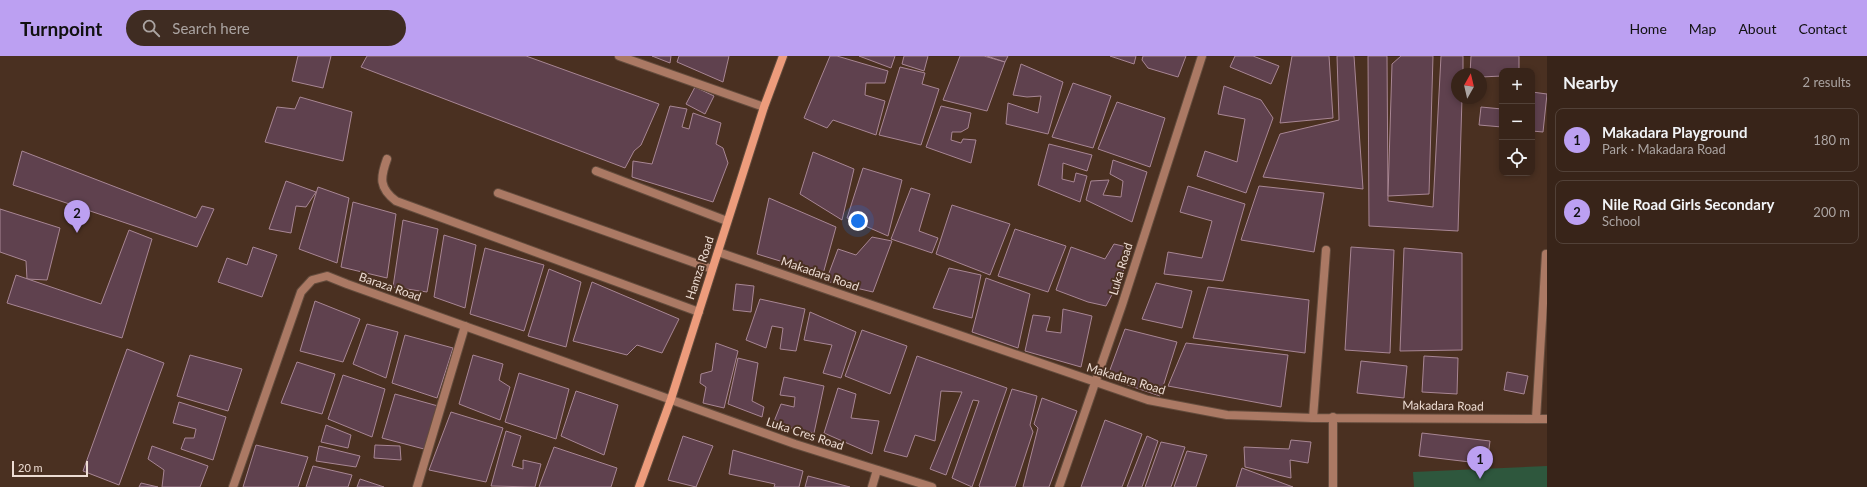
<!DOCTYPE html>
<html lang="en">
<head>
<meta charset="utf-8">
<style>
  :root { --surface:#382419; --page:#3f2c22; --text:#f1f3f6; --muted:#aba4a2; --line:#524138; --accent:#bca0f2 }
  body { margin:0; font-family:Lato,sans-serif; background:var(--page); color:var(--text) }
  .controls { position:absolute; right:12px; top:12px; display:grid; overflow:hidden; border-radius:8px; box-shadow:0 2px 6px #0003 }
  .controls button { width:36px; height:36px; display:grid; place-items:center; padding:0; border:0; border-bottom:1px solid var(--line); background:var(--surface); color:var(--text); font:20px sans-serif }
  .compass { position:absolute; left:1451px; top:12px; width:36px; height:36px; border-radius:50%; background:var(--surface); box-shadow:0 2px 6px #0003; rotate:8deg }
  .scale { position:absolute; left:12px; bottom:10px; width:76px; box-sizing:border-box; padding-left:4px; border:2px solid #eddcd3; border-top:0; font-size:11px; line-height:14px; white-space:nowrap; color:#eddcd3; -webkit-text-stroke:3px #4a3021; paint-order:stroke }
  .you { position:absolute; left:858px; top:165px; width:14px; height:14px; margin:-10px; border:3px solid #fff; border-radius:50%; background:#1a73e8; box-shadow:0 0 0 6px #1a73e833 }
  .badge { display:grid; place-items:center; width:26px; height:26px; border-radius:50%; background:var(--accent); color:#111; font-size:13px; font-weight:700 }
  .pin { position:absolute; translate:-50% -33px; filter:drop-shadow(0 1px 2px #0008) }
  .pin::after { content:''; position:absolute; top:21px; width:14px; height:12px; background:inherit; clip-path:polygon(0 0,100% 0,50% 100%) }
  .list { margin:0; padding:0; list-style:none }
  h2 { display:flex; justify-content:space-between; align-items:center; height:52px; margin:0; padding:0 16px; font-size:17px }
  h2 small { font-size:13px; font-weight:400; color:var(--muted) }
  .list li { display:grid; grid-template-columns:26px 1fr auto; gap:12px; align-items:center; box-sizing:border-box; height:64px; margin:0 8px 8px; padding:0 8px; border:1px solid var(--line); border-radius:8px }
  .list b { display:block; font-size:15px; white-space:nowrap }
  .list p { margin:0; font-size:13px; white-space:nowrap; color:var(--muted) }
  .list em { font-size:13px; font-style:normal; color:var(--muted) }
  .icon { flex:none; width:22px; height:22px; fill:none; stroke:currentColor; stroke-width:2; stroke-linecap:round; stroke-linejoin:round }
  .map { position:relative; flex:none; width:1547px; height:431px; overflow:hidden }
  header { display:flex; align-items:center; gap:24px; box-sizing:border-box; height:56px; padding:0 20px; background:var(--accent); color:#111 }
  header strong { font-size:19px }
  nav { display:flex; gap:22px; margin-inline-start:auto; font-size:14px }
  .search { width:280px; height:36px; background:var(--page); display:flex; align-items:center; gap:10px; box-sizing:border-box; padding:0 14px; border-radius:22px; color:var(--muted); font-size:15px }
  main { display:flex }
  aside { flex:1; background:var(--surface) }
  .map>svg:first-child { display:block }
</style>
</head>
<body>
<header>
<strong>Turnpoint</strong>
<div class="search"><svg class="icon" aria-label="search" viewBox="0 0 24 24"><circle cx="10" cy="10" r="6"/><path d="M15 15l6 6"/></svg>Search here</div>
<nav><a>Home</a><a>Map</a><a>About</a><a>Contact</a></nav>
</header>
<main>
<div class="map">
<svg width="1547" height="431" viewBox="0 0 1547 431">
  <rect width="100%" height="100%" fill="#4a3021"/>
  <path fill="#2e573d" d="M1547,410V431H1414L1413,416Z"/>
  <g fill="#5f414e" stroke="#a88694">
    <path d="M298,0H331L323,32L292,25Z"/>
    <path d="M367,0H526L659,48L641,89L634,95L625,112L361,11Z"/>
    <path d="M652,0H671L670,7Z"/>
    <path d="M679,0H729L723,26L677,6Z"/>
    <path d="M830,0H837L888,15L885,27H866L865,39L885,45L876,79L833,64L827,72L804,62Z"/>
    <path d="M859,0H895L891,12Z"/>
    <path d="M904,0H928L924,15L902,8Z"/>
    <path d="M960,0H984L1005,6L987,55L943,44Z"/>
    <path d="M987,0H1008L1005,6Z"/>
    <path d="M1110,0H1136L1134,8Z"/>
    <path d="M1143,0H1186L1178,21L1148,12L1142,4Z"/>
    <path d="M1235,0H1253L1279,10L1271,28L1230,11Z"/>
    <path d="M1292,0H1329L1333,62L1280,67Z"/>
    <path d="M1337,0H1354L1363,133L1263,121L1280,78L1339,64Z"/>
    <path d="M1368,0H1387L1388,145L1433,151L1441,0H1463V18H1457V42H1462L1458,175L1369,170Z"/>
    <path d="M1401,0H1433L1429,138L1388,140L1392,8Z"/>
    <path d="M1471,0H1519V15H1502V20L1481,21V18H1470Z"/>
    <path d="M1021,8L1063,26L1048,78L1006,68L1008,47L1038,57L1041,40L1027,41L1013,39Z"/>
    <path d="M900,11L925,17L922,28L939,33L921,89L879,79Z"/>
    <path d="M1073,27L1111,40L1093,92L1052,81Z"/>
    <path d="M1224,30L1261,44L1273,62L1246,137L1197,120L1205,95L1237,106L1245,63L1218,58Z"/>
    <path d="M695,31L714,40L705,58L686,48Z"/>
    <path d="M1532,36L1547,38L1543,76L1532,75Z"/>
    <path d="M300,41L352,56L343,105L265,86L277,51L295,53Z"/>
    <path d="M1117,46L1165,62L1150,111L1098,93Z"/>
    <path d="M670,50L687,53L682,71L689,73L693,57L721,67L716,88L723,92L728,107L713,146L632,121L633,105L652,108Z"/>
    <path d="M941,50L971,57L968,72L961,76H952L951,84L961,87L963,83L976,84L971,107L926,91Z"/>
    <path d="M1481,51L1502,53V71L1479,69Z"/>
    <path d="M1049,88L1092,99L1087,115L1063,107L1062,123L1074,126L1076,117L1087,120L1080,146L1038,129Z"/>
    <path d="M22,95L196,162L202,150L214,153L197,191L13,129Z"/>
    <path d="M813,96L854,113L842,164L800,138Z"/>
    <path d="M1113,104L1147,116L1132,166L1086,144L1091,125L1109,124L1103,139L1121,141L1123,125L1110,118Z"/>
    <path d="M863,112L902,124L888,180L847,162Z"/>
    <path d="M286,125L316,136L306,151L296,150L291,177L269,173Z"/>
    <path d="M1188,130L1245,148L1223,225L1164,218L1168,196L1202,202L1212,165L1180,156Z"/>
    <path d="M1259,130L1324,137L1314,196L1241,184Z"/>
    <path d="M318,131L349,142L337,207L299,193Z"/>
    <path d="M911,132L930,138L919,175L938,182L932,197L891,183Z"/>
    <path d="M769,142L836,171L823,218L757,198Z"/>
    <path d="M353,146L396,158L387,222L341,211Z"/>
    <path d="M952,149L1010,168L990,219L936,198Z"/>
    <path d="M0,153L60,172L47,224L27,223L26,205L0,196Z"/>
    <path d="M403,164L438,173L427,236L393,231Z"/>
    <path d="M1015,173L1066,190L1048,236L998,220Z"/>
    <path d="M129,174L152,183L122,282L7,247L16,219L101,248Z"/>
    <path d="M444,179L476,189L465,252L434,241Z"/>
    <path d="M872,181L892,185L873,236L826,225L838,193L856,199Z"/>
    <path d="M1114,188L1127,191L1123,218L1106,250L1088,246L1056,234L1071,191L1105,203Z"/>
    <path d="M253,191L277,199L262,241L218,226L227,202L247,209Z"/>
    <path d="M1351,191L1394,194L1390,297L1345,294Z"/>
    <path d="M485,192L544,209L524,275L470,258Z"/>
    <path d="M1404,192L1462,197V294L1400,295Z"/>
    <path d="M949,212L981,219L972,262L933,252Z"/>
    <path d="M549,213L581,226L566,291L528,280Z"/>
    <path d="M986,222L1030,238L1018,292L972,276Z"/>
    <path d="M592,226L679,263L662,297L637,289L627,299L573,285Z"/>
    <path d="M1156,227L1192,235L1182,272L1142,263Z"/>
    <path d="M736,228L754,230L751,256L733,254Z"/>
    <path d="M1208,231L1309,244L1305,297L1193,282Z"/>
    <path d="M760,243L805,253L796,295L780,293L783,272L772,270L766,292L746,284Z"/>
    <path d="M315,245L360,263L343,306L300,295Z"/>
    <path d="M1063,253L1092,260L1081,311L1025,295L1033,259L1050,261L1046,275L1061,277Z"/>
    <path d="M810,256L856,276L841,322L823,317L832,289L804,284Z"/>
    <path d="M367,268L398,276L386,322L353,308Z"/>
    <path d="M1125,273L1177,286L1160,340L1107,322Z"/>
    <path d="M862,274L907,290L890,338L845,320Z"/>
    <path d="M405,279L453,292L437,342L392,327Z"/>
    <path d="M716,287L738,295L724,352L703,347L706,331L700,327L701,318L712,315Z"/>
    <path d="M1186,287L1288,299L1281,351L1168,330Z"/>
    <path d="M127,293L164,307L119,429L83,415Z"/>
    <path d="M190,299L242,313L228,355L177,340Z"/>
    <path d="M473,299L503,308L499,324L510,331L500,364L459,348Z"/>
    <path d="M917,300L1007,332L972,431L952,422L979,345L973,344L946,419L930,413L962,336L941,335L935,385L915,379L907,401L884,395Z"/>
    <path d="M1424,300L1458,302L1457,338L1422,336Z"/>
    <path d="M738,302L758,307L752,345L764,351L762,361L728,348Z"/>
    <path d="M1361,305L1407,310L1404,342L1357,337Z"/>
    <path d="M297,306L335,318L322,358L281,347Z"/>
    <path d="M1507,316L1528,320L1524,338L1504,334Z"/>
    <path d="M519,317L569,333L556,383L505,366Z"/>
    <path d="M343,319L385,333L372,381L328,363Z"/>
    <path d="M784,321L824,330L814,377L773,368L781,348L794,351L795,341L780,339Z"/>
    <path d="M838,332L856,338L851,362L879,365L872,398L824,377Z"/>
    <path d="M1012,333L1037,340L1030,369L1033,376L1015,431H980L979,430Z"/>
    <path d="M576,335L618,349L604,399L561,380Z"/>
    <path d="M395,338L438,350L424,393L382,382Z"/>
    <path d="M1042,342L1077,355L1049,431H1023L1038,372L1034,368Z"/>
    <path d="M179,346L226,361L213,404L181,393L185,382H194L196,373L173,367Z"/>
    <path d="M451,356L503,372L486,426L429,414Z"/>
    <path d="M1105,364L1142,378L1122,431H1081Z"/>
    <path d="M326,369L351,379L348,392L321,386Z"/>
    <path d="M506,375L521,380L512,410L523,413V404L541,408L535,431L491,430Z"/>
    <path d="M1422,377L1490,385L1487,408L1419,400Z"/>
    <path d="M683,380L713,390L696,431L668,424Z"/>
    <path d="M1147,380L1158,385L1142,431H1127Z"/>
    <path d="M1291,384L1311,386L1308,407L1290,404L1291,422L1245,411L1244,391L1289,393Z"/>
    <path d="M1161,386L1185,391L1171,431H1145Z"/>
    <path d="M256,389L308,401L298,431H243Z"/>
    <path d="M375,389L400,390L401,404L374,402Z"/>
    <path d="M152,390L208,410L200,431H162L164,414L148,403Z"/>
    <path d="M319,390L360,400L356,411L316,405Z"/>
    <path d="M554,391L617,412L611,431H539Z"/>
    <path d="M733,394L803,415L799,431H774L775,428L729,418Z"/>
    <path d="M1187,395L1207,399L1196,431H1174Z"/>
    <path d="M313,410L352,419L348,431H306Z"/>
    <path d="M1242,412L1293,431H1236Z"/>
    <path d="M808,420L850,431H805Z"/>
    <path d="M360,423L384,431H357Z"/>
    <path d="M141,427L158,431H139Z"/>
  </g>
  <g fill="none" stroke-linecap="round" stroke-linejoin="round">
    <defs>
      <g id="lane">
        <path d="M387,103C380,122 379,132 396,145L699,256"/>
        <path d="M596,115L727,165"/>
        <path d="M498,137L712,213"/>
        <path d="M1313,362L1326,194"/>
        <path d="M872,431L877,414"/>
      </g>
      <g id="street">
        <path d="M619,0L764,51"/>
        <path d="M718,196L1148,344L1227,359L1313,362L1547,363"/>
        <path d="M1333,361V431"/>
        <path d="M1536,363L1546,198"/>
        <path d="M233,431L301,236L312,224L327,220L347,228L795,388L932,431"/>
        <path d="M417,431L465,270"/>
        <path d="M1059,431L1122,249L1202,0"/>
      </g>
      <path id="secondary" d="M639,431L671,343L764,51L783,0"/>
    </defs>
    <use href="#lane" stroke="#644c3d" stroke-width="10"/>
    <use href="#street" stroke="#644c3d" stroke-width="10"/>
    <use href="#secondary" stroke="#644c3d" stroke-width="10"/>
    <use href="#lane" stroke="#ab7964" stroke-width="8"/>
    <use href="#street" stroke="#ab7964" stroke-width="8"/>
    <use href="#secondary" stroke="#ed9c7c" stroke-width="8"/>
  </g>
  <g text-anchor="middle" stroke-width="4" stroke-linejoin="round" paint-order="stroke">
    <g font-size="12" fill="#eddcd3" stroke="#4a3021">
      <text transform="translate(700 212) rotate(-72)" y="4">Hamza Road</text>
      <text transform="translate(1121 213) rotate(-73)" y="4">Luka Road</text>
      <text transform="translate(820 218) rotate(19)" y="4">Makadara Road</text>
      <text transform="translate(390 231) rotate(19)" y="4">Baraza Road</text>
      <text transform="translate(1126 323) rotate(17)" y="4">Makadara Road</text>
      <text transform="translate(1443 350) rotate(1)" y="4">Makadara Road</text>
      <text transform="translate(805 378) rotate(18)" y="4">Luka Cres Road</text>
    </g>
  </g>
</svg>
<div class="controls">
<button>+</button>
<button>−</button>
<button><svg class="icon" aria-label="locate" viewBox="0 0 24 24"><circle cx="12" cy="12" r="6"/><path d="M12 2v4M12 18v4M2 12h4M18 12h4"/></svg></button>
</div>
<svg class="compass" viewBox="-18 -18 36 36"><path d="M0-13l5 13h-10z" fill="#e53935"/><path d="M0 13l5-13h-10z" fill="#aba4a2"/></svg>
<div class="scale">20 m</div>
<div class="you"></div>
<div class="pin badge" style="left:1480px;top:423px">1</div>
<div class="pin badge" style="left:77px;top:177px">2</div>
</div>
<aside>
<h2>Nearby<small>2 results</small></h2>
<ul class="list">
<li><span class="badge">1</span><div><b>Makadara Playground</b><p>Park · Makadara Road</p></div><em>180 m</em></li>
<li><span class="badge">2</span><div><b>Nile Road Girls Secondary</b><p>School</p></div><em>200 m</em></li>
</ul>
</aside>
</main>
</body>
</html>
